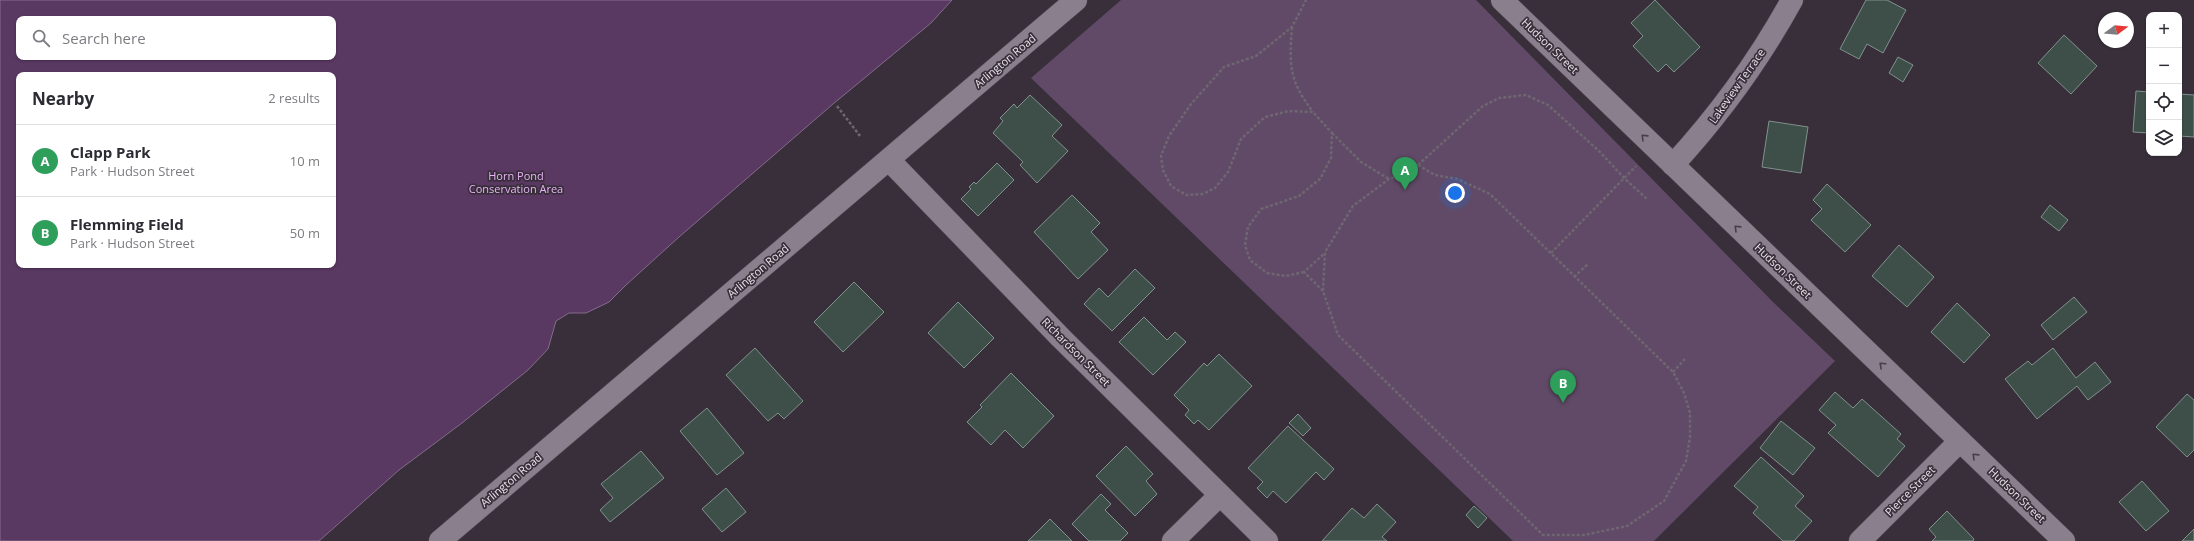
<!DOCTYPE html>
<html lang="en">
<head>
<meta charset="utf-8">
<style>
  :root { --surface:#fff; --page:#f7f7f7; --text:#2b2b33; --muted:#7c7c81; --line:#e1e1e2; --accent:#28776a }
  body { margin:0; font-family:"Open Sans",sans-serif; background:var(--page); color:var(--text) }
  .controls { position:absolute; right:12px; top:12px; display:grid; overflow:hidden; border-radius:8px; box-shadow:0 1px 3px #0004 }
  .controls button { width:36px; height:36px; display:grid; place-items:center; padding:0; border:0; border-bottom:1px solid var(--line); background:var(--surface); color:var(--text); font:20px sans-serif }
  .compass { position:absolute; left:2098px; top:12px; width:36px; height:36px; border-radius:50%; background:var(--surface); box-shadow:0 1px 3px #0004; rotate:74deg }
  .you { position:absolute; left:1455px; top:193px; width:14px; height:14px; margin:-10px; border:3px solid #fff; border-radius:50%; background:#1a73e8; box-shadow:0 0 0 6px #1a73e833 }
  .badge { display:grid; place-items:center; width:26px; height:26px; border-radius:50%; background:var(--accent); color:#fff; font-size:13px; font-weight:700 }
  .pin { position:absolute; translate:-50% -33px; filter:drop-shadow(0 1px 2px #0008) }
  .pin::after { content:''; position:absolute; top:21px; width:14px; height:12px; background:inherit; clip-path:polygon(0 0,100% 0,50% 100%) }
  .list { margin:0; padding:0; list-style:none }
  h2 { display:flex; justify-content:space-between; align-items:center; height:52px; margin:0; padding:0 16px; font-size:17px }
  h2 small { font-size:13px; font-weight:400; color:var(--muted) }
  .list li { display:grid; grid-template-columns:26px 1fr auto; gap:12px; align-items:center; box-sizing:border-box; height:72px; padding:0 16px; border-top:1px solid var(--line) }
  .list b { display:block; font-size:15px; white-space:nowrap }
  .list p { margin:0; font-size:13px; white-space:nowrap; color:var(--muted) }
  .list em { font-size:13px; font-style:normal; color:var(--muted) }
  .icon { flex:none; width:22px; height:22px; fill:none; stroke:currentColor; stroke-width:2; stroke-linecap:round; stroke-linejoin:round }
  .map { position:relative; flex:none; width:2194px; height:541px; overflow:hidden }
  .search { position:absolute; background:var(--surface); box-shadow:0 1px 3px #0004; left:16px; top:16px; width:320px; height:44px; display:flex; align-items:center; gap:10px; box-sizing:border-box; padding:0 14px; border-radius:8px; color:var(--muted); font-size:15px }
  .panel { position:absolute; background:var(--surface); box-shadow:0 1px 3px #0004; left:16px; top:72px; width:320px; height:196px; border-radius:8px }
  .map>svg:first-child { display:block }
</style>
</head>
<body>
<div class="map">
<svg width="2194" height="541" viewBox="0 0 2194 541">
  <rect width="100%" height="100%" fill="#382f3a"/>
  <path fill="#614a67" d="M1121,0H1476L1773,302L1835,361L1654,541H1513L1031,78Z"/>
  <path fill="#593862" stroke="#846c8b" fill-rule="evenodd" d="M0,0H952L931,23L833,104L679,237L626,285L609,302L586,313H569L556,321L548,349L528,370L462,423L399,470L319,541H0ZM19,19H333V57H19ZM19,75H333V265H19Z"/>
  <g fill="#3e4e49" stroke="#80928c">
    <path d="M1655,0L1700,47L1674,72L1666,64L1658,72L1633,46L1643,36L1631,23Z"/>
    <path d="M1866,0H1887L1906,10L1883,53L1867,44L1859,59L1840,49Z"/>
    <path d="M2064,35L2097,66L2071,94L2038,63Z"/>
    <path d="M1898,57L1913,65L1903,82L1889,73Z"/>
    <path d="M2179,88V94L2194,95V137L2179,136Z"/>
    <path d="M2136,91L2149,92V133L2133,132Z"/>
    <path d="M1030,95L1062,125L1052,136L1068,151L1037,183L1020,165L1023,162L993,133L1003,121L1000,118L1014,104L1017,108Z"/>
    <path d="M1769,121L1808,127L1801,173L1762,167Z"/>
    <path d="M997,163L1014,180L978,216L961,199L971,189L969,187L974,182L976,184Z"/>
    <path d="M1827,184L1871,225L1845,252L1811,220L1822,209L1813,200Z"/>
    <path d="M1072,195L1100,223L1091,232L1108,250L1078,279L1034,232Z"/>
    <path d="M2050,205L2068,220L2059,231L2041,217Z"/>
    <path d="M1899,245L1934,277L1907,307L1872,276Z"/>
    <path d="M1135,269L1155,288L1112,331L1084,304L1099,288L1108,297Z"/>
    <path d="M854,282L884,312L843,352L814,322Z"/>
    <path d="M2074,297L2087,312L2053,340L2041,325Z"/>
    <path d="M958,302L994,338L964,368L928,333Z"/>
    <path d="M1957,303L1990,335L1964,363L1931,332Z"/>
    <path d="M1144,317L1167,340L1175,332L1186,342L1153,375L1119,342Z"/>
    <path d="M755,348L803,401L784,419L778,413L768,421L726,375Z"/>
    <path d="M2053,348L2076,378L2095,362L2111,382L2088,400L2077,386L2037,419L2005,379L2028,361L2032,365Z"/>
    <path d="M1219,354L1252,386L1209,430L1198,420L1194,424L1185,415L1189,410L1174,395L1204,363L1207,366Z"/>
    <path d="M1011,373L1054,416L1023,448L1005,430L991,445L967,422L982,407L980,405Z"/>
    <path d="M1835,392L1853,408L1862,399L1901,434L1897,439L1905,446L1878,477L1828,433L1836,425L1819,410Z"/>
    <path d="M2187,394L2194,400V450L2187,457L2156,427Z"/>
    <path d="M707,408L744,453L717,475L680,431Z"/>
    <path d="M1298,414L1311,428L1303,436L1289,423Z"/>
    <path d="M1781,421L1815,448L1793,475L1760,448Z"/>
    <path d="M1288,426L1334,469L1324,480L1316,472L1286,503L1273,491L1267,498L1257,488L1263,482L1248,468Z"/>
    <path d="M1126,446L1153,474L1146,481L1157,494L1135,516L1096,476Z"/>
    <path d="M641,451L664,478L610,522L600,510L613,498L601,484Z"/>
    <path d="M1761,457L1804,496L1795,506L1812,521L1794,541H1783L1753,513L1758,507L1734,486Z"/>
    <path d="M2142,481L2169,511L2146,531L2119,502Z"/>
    <path d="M726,488L746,512L722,532L702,509Z"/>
    <path d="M1101,494L1111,504L1105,510L1128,533L1120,541H1089L1072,524Z"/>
    <path d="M1377,504L1396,522L1382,537L1387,541H1322L1352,508L1364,518Z"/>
    <path d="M1474,506L1487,518L1478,528L1466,515Z"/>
    <path d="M1947,511L1974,539L1973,541H1932L1936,537L1929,529Z"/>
    <path d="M1050,519L1072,541H1028Z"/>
    <path d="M2194,529V541H2182Z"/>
  </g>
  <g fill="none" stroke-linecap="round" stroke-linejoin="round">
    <defs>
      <g id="minor">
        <path d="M1502,0L2064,541"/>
        <path d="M889,160L1061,338L1267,541"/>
        <path d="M1673,165C1719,115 1759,60 1792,0"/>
        <path d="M440,541L1076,0"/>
        <path d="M1173,541L1220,495"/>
        <path d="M1860,541L1960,441"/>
      </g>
    </defs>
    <use href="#minor" stroke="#544c56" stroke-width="23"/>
    <g stroke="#6e6670" stroke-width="2.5" stroke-dasharray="3 2" stroke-linecap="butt">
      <path d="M1292,27C1289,66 1289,80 1313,112"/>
      <path d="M837,106L860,136"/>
      <path d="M1332,133L1361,162L1389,179"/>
      <path d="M1418,165L1435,175L1457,179L1490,194L1673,372L1684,393L1690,413V437L1686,461L1664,501L1627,526L1584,535H1543L1338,335L1323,291L1325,252L1353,206L1389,179L1402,175Z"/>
      <path d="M1418,165L1483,106L1499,98L1526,95L1548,105L1600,152L1625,179L1647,199"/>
      <path d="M1551,253L1636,166"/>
      <path d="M1304,272L1286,276L1267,273L1250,260L1245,245L1248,227L1261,209L1299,196L1320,179L1331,158L1332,133L1313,112L1289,111L1265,117L1241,139L1228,172L1215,188L1203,194L1186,195L1171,186L1163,170L1161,156L1169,136L1191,104L1224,67L1256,56L1292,27L1306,0"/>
      <path d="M1574,277L1588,264"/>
      <path d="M1323,291L1304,272L1325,253"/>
      <path d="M1673,372L1685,359"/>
    </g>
    <use href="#minor" stroke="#8a7f8c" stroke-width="22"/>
  </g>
  <defs><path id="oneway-chevron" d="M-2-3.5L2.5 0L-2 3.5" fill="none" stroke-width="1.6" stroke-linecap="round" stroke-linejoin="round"/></defs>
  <g stroke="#483f4a">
    <use href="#oneway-chevron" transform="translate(1644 137) rotate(-136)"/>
    <use href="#oneway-chevron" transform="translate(1737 228) rotate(-136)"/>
    <use href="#oneway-chevron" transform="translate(1882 365) rotate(-137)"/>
    <use href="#oneway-chevron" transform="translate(1975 456) rotate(-136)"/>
  </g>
  <g text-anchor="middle" stroke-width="3.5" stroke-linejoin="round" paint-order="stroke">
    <g font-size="11" fill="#e9e4eb" stroke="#382f3a">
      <text transform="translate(1550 46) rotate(44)" y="4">Hudson Street</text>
      <text transform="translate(1005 61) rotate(-40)" y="4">Arlington Road</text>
      <text transform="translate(1737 86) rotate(-55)" y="4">Lakeview Terrace</text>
      <text transform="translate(758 271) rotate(-40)" y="4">Arlington Road</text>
      <text transform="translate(1783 271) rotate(44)" y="4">Hudson Street</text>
      <text transform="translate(1076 352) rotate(45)" y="4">Richardson Street</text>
      <text transform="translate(511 480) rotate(-40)" y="4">Arlington Road</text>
      <text transform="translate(1910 491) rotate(-45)" y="4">Pierce Street</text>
      <text transform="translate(2017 495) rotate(44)" y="4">Hudson Street</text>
    </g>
    <g font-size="11" fill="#e9b3f8" stroke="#382f3a">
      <text x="516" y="180">Horn Pond<tspan x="516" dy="13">Conservation Area</tspan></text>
    </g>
  </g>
</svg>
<div class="controls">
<button>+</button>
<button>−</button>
<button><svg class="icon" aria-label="locate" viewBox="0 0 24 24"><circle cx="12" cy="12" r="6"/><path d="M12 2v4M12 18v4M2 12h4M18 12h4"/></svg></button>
<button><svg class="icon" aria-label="layers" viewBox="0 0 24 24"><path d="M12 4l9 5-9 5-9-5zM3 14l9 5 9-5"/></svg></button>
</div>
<svg class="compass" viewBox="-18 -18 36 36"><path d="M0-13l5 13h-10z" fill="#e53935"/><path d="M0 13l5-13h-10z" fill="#7c7c81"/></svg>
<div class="you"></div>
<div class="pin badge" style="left:1405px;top:190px;background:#2e9e5b">A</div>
<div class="pin badge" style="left:1563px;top:403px;background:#2e9e5b">B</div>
<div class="search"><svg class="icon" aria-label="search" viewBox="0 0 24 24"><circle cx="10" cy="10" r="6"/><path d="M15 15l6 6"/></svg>Search here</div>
<section class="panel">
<h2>Nearby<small>2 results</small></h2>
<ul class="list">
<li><span class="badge" style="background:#2e9e5b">A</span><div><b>Clapp Park</b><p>Park · Hudson Street</p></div><em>10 m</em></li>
<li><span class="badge" style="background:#2e9e5b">B</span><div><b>Flemming Field</b><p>Park · Hudson Street</p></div><em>50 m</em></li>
</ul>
</section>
</div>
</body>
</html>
